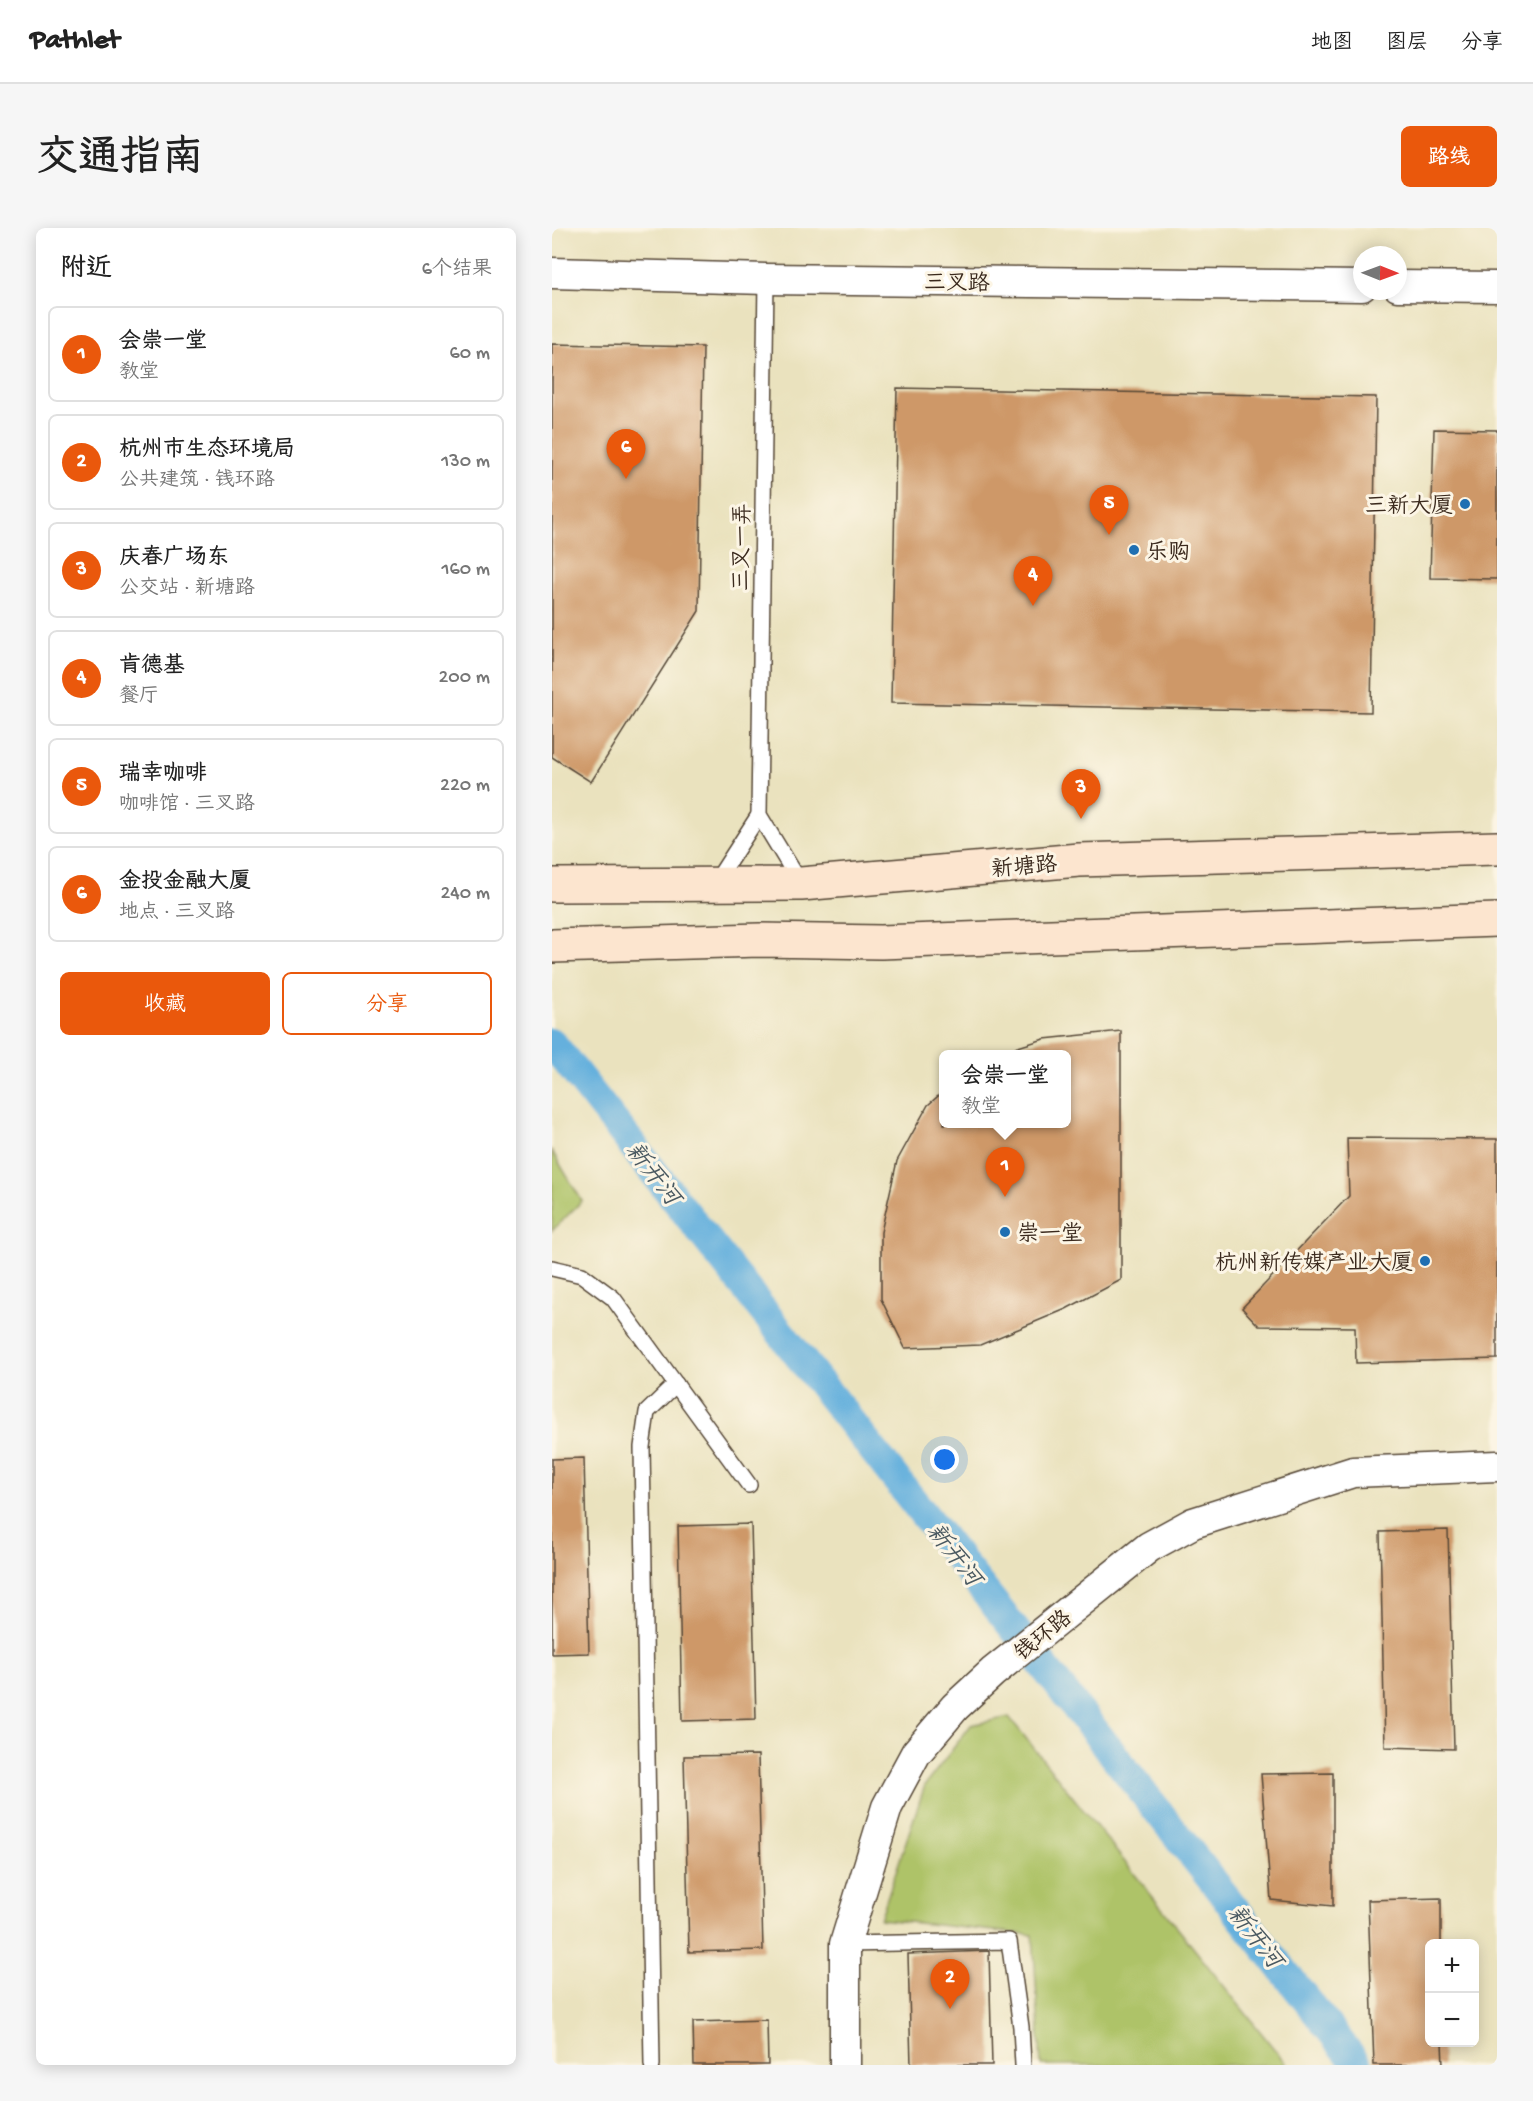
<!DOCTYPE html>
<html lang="zh">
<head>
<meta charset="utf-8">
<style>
  :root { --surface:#fff; --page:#f6f6f6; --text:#222; --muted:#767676; --line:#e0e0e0; --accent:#ea580c }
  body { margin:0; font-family:"Gochi Hand","LXGW WenKai TC",sans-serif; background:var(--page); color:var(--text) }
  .controls { position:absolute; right:18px; bottom:18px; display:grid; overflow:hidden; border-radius:9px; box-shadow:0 3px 15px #0003 }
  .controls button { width:54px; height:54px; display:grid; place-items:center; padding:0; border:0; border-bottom:2px solid var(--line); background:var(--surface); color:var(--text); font:30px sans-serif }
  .compass { position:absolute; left:801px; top:18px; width:54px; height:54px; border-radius:50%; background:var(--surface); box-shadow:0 3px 15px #0003; rotate:91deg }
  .you { position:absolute; left:393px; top:1232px; width:21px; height:21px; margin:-15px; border:4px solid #fff; border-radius:50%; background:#1a73e8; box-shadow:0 0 0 9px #1a73e833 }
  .badge { display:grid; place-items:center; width:39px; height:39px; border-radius:50%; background:var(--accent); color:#fff; font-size:20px; font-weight:700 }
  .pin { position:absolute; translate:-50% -50px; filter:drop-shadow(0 2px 3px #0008) }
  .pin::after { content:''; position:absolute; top:32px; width:21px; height:18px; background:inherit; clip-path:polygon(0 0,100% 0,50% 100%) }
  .popup { position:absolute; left:387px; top:822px; width:132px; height:78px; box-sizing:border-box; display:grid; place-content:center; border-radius:9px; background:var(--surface); filter:drop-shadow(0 2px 4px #0005); font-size:20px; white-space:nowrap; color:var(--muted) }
  .popup b { font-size:22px; color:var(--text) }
  .popup::after { content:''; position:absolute; left:50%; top:100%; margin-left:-12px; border:12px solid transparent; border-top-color:var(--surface) }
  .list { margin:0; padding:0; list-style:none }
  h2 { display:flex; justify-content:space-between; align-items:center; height:78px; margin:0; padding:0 24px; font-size:26px }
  h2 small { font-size:20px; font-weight:400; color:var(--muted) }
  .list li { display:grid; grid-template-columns:39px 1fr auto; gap:18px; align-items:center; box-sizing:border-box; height:96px; margin:0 12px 12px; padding:0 12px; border:2px solid var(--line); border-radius:9px }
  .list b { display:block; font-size:22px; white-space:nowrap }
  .list p { margin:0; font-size:20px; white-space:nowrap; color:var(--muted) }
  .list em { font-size:20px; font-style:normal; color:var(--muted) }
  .actions { display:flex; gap:12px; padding:18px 24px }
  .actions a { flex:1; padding:14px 0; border:2px solid var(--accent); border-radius:9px; text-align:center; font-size:21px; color:var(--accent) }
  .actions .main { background:var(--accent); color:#fff }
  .map { position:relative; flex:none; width:945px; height:1837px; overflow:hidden; border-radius:9px }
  header { display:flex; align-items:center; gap:36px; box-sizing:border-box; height:84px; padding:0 30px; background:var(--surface); border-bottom:2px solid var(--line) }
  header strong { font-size:28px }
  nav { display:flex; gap:33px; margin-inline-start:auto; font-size:21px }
  .intro { display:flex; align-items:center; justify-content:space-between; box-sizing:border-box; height:144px; padding:0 36px }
  h1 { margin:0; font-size:42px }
  .button { padding:15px 27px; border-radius:9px; background:var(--accent); color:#fff; font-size:21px; font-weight:700 }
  main { display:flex; gap:36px; padding:0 36px }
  aside { flex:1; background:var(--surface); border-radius:9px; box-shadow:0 3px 15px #0003 }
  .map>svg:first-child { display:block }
</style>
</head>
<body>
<header>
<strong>Pathlet</strong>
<nav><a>地图</a><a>图层</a><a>分享</a></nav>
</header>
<div class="intro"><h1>交通指南</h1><a class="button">路线</a></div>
<main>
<aside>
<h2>附近<small>6个结果</small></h2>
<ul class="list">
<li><span class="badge">1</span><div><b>会崇一堂</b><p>教堂</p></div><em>60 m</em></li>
<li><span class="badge">2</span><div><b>杭州市生态环境局</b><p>公共建筑 · 钱环路</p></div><em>130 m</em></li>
<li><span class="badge">3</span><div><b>庆春广场东</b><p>公交站 · 新塘路</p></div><em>160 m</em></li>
<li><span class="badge">4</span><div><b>肯德基</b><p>餐厅</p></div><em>200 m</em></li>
<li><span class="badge">5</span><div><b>瑞幸咖啡</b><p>咖啡馆 · 三叉路</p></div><em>220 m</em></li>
<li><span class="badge">6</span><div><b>金投金融大厦</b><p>地点 · 三叉路</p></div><em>240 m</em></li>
</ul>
<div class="actions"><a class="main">收藏</a><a>分享</a></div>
</aside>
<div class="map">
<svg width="945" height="1837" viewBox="0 0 945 1837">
  <rect width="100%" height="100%" fill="#fcf5e5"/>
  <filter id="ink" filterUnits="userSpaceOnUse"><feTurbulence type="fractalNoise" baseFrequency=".0167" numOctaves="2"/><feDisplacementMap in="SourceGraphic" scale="12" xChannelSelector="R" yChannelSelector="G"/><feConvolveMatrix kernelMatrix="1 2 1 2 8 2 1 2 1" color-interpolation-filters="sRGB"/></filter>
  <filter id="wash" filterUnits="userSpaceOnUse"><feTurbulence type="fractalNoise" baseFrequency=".008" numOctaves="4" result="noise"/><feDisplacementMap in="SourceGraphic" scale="24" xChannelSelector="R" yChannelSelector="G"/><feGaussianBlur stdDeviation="1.35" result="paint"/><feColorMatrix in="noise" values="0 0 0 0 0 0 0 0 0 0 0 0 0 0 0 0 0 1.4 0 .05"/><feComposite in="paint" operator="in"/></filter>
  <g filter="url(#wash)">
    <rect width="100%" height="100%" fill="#eae2be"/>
    <g fill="#aec367" stroke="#747642" stroke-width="1.5">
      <path d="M0,923L30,973L0,1003Z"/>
      <path d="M457,1489L735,1837H489L481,1707L328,1691L373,1557L419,1497Z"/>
    </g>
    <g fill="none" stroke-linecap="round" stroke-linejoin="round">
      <path stroke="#65b0dd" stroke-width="30" d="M0,815L806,1837"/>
    </g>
    <g id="blocks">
      <g fill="#ce9868">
        <path d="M0,116L151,119L147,383L39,554L0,529Z"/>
        <path d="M345,160L824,169L819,484L339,475Z"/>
        <path d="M882,201L945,202V351L878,350Z"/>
        <path d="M569,803V1052L514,1081L428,1117L353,1120L329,1071V1004L345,933L376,877L392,863V896H514V826H443L492,811Z"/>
        <path d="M795,910L945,911V1131L804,1135L803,1099L707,1098L690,1080L797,968Z"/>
        <path d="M32,1230L37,1425L0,1426V1231Z"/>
        <path d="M199,1296L204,1491L130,1493L126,1298Z"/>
        <path d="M896,1302L902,1521L833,1519L828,1304Z"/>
        <path d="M206,1527L211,1722L137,1724L132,1528Z"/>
        <path d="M781,1545V1678L719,1672L709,1546Z"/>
        <path d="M889,1670V1716H878V1814H890L891,1837H822L816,1672Z"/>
        <path d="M437,1723L440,1837H359L356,1726Z"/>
        <path d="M215,1792L216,1837H142L141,1794Z"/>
      </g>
    </g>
  </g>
  <g filter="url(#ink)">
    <use href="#blocks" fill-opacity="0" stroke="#554636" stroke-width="1.5"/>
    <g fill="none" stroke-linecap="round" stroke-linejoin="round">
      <defs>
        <g id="lane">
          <path d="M214,51L207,587L249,656"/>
          <path d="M163,655L207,587"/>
          <path d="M0,1040L30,1047L61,1070L197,1257"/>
          <path d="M293,1716L457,1713L469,1799L471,1837"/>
          <path d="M100,1837L90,1219L95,1184L124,1156"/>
        </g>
        <g id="street">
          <path d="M0,45L214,51L810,58"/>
          <path d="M846,58L945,59"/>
          <path d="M293,1837V1716L335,1579L364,1525L403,1479L441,1444L597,1319L641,1295L801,1244L945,1238"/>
        </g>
        <g id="secondary">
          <path d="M0,657L249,656L527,632L945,620"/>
          <path d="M0,718L208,712L329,714L945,692"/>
        </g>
      </defs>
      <use href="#lane" stroke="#554636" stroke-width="18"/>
      <use href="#street" stroke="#554636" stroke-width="33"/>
      <use href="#secondary" stroke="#554636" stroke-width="36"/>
      <use href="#lane" stroke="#fff" stroke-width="15"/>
      <use href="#street" stroke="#fff" stroke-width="30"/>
      <use href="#secondary" stroke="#fce5cf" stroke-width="33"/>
    </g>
  </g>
  <g fill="#1f6fb2" stroke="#fcf5e5" stroke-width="2">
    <circle cx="913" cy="276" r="6"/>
    <circle cx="582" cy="322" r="6"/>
    <circle cx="453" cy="1004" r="6"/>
    <circle cx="873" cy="1033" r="6"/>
  </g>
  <g text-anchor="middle" stroke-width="6" stroke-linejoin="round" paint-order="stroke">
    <g font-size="22" fill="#3b2a1e" stroke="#fcf5e5">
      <text transform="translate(405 53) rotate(1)" y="8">三叉路</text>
      <text transform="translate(188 319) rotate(-89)" y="8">三叉一弄</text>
      <text transform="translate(472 637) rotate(-5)" y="8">新塘路</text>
      <text transform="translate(490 1406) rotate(-39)" y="8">钱环路</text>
    </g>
    <g font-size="22" fill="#3b2a1e" stroke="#fcf5e5" text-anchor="end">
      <text x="901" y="284">三新大厦</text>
      <text x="594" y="330" text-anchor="start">乐购</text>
      <text x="465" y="1012" text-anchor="start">崇一堂</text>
      <text x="861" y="1041">杭州新传媒产业大厦</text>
    </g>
    <g font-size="24" font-style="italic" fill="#4a5961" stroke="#fcf5e5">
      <text transform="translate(102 945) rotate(52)" y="8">新开河</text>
      <text transform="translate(403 1326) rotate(52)" y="8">新开河</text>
      <text transform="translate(704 1708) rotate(52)" y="8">新开河</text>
    </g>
  </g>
</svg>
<div class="controls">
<button>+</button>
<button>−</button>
</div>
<svg class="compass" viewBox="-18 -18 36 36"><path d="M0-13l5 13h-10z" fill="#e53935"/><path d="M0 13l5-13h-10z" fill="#767676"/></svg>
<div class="you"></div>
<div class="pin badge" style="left:453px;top:969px">1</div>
<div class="popup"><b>会崇一堂</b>教堂</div>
<div class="pin badge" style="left:398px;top:1781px">2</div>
<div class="pin badge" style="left:529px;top:591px">3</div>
<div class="pin badge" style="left:481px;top:378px">4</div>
<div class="pin badge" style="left:557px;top:307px">5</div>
<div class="pin badge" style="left:74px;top:251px">6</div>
</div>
</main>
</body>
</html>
